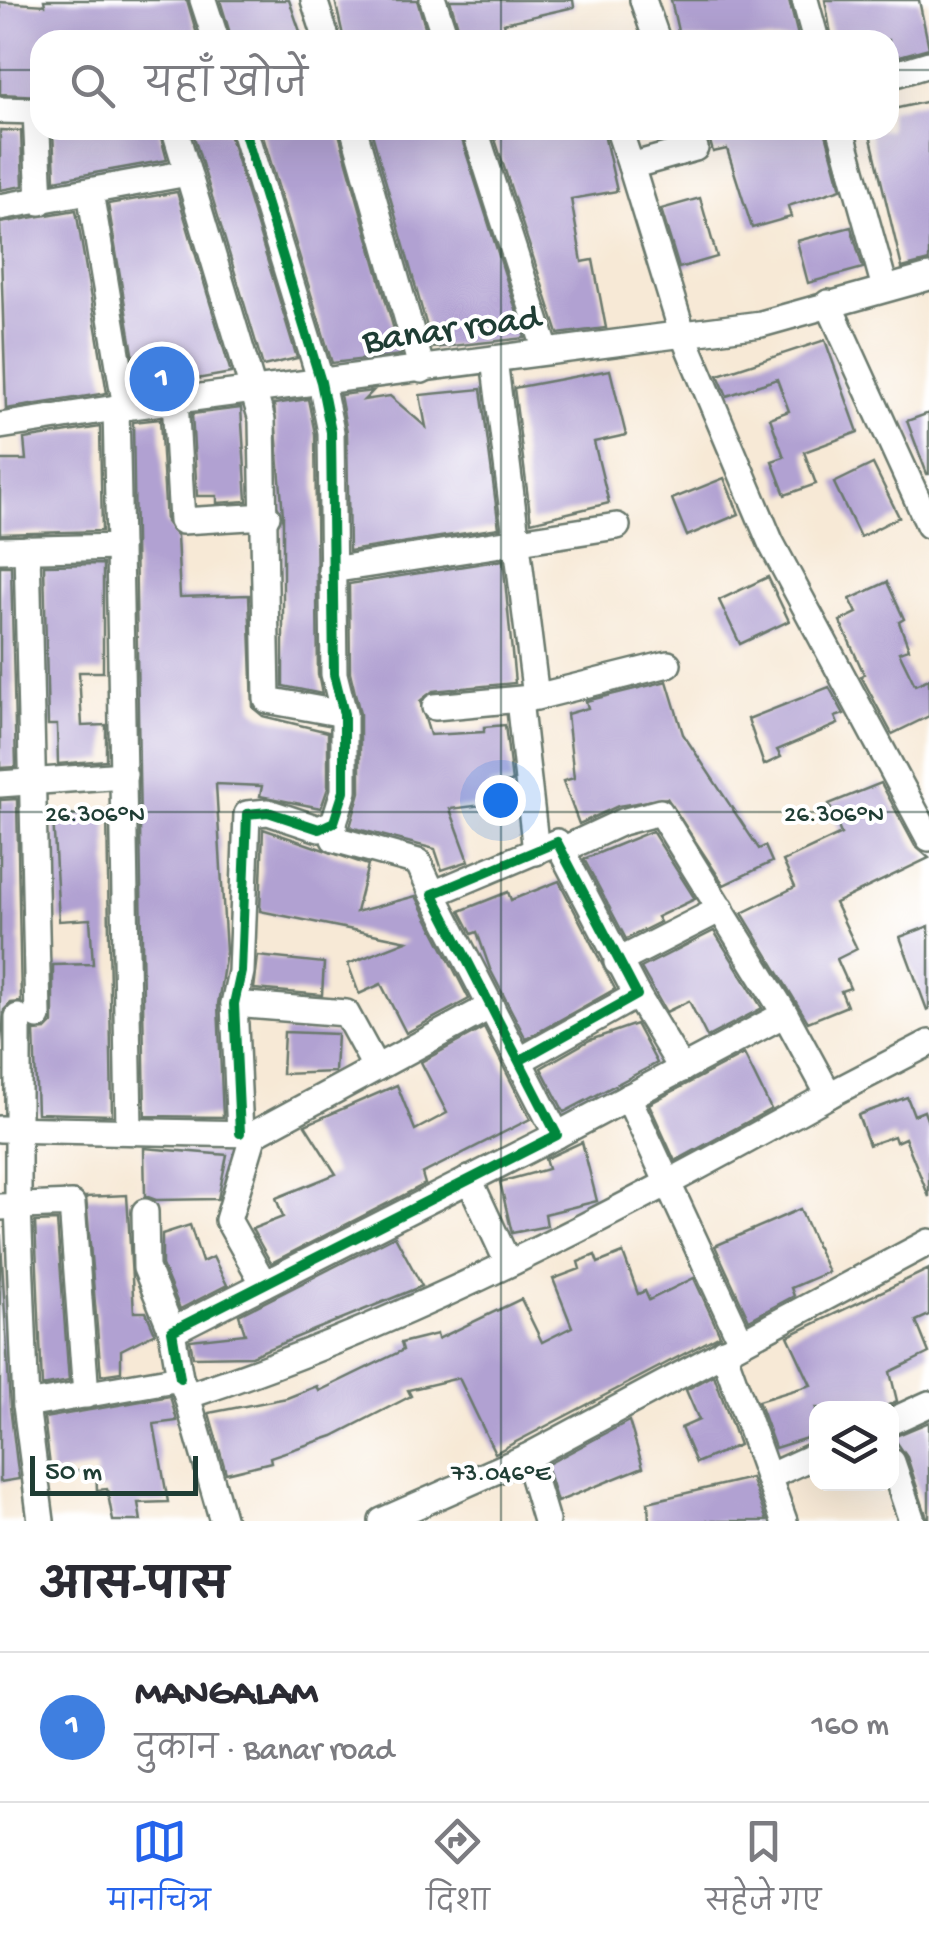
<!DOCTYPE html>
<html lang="hi">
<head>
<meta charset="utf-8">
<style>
  :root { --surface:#fff; --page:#f7f7f7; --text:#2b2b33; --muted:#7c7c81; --line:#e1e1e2; --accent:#2563eb }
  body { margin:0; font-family:"Gochi Hand","Playpen Sans Deva",sans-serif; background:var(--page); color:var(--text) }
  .controls { position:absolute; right:30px; bottom:30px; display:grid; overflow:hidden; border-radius:20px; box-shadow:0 10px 40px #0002 }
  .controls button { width:90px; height:90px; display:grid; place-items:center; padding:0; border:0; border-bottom:2px solid var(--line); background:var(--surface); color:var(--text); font:50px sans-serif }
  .scale { position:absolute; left:30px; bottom:25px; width:168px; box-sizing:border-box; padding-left:10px; border:5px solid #1f3d34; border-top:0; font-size:28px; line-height:35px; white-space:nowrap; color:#1f3d34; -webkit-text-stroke:8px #fff; paint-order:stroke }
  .you { position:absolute; left:500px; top:800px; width:35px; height:35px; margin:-25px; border:8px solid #fff; border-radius:50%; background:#1a73e8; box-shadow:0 0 0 15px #1a73e833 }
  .badge { display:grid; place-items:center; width:65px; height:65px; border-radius:50%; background:var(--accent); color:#fff; font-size:32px; font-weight:700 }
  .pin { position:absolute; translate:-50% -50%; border:5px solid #fff; box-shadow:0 2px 10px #0006 }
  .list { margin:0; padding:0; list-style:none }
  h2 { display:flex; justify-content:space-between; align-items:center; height:130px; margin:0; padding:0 40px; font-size:42px }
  h2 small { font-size:32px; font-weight:400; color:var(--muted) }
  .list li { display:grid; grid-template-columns:65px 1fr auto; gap:30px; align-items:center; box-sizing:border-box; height:150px; padding:0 40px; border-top:2px solid var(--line) }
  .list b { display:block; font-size:38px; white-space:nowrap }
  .list p { margin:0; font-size:32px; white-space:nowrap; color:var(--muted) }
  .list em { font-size:32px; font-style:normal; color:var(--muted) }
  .icon { flex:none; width:55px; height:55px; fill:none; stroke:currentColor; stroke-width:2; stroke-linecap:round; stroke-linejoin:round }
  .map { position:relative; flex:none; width:929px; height:1521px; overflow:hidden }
  .search { position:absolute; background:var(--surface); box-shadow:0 10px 40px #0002; left:30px; right:30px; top:30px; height:110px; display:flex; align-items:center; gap:25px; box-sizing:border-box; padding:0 35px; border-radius:30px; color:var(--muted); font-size:38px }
  .sheet { height:280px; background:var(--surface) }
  nav { display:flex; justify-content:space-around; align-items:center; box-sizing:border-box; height:140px; border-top:2px solid var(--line); background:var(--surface); font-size:28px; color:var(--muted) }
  nav a { display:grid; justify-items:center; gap:5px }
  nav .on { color:var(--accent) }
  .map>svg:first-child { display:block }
</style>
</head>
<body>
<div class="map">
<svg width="929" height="1521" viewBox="0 0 929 1521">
  <rect width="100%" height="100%" fill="#fff"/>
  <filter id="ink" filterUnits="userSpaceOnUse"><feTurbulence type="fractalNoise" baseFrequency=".01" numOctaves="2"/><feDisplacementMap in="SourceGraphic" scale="20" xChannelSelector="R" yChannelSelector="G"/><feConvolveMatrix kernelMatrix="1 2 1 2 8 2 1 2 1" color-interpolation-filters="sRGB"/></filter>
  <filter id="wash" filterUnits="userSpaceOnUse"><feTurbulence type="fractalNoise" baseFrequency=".0048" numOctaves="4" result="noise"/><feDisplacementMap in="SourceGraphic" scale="40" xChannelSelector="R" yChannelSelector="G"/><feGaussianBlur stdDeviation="2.25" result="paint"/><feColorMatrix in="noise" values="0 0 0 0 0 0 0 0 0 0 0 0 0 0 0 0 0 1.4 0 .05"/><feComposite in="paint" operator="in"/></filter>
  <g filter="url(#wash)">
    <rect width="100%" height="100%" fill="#f7e9d6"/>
    <g id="blocks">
      <g fill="#b1a1d2">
        <path d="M44,0H187L198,38L40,40V96L0,94V2L45,5Z"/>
        <path d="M220,0H289L303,40H232Z"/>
        <path d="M335,0H417L429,40H344Z"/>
        <path d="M450,0H573L574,7L504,23L508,40H462Z"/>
        <path d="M671,0H789L799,40H680Z"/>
        <path d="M825,0H919L929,48L889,59V40H832Z"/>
        <path d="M929,101V261L902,268L869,130H889V110Z"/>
        <path d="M0,130L21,131L23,186L0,190Z"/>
        <path d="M53,130H159L167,160L55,180Z"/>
        <path d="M192,130H228L297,358L263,366Z"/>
        <path d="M261,130H338L401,355L332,363Z"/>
        <path d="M371,130H459L525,338L433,348Z"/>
        <path d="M492,130H603L617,191L571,199L582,262L593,260L606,328L558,334Z"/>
        <path d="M707,130H825L841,189L788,206L791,217L752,228L727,149L713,152Z"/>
        <path d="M177,192L231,373L139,389L108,204Z"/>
        <path d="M700,198L717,257L679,268L661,209Z"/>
        <path d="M76,210L107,393L6,409L0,223Z"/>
        <path d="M851,227L863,268L808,283L797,241Z"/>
        <path d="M825,340L858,432L804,452L816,484L785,495L772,461L784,457L770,418L789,411L777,379L727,396L718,375Z"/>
        <path d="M610,370L626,435L594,442L609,503L531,522L514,388Z"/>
        <path d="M481,389L499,528L349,551L347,432L340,395L373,391L364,400L390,396L426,427L420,395Z"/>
        <path d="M308,399L315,434L318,674L322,694L283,686V516L274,404Z"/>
        <path d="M241,408L247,501L217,503V496H197L192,414Z"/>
        <path d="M929,413V474H927L907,421Z"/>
        <path d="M160,419L166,522L177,536L180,597L249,595L253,708L263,716L328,732V788L321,808L260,796L262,786L216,784L226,952L218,1004L223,1117L145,1116L133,422Z"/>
        <path d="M100,427L102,531L0,534V460H26L24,439Z"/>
        <path d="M873,464L899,517L860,537L834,483Z"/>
        <path d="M724,478L739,514L687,536L672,499Z"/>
        <path d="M503,560L515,683L433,691L420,701L430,735L484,732V727L505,725L512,782L489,785L491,804L450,809L469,861L442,870L435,849L350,827L360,792V714L350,672L349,584Z"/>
        <path d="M103,564V672H79L82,726L106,725V760L58,764L57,725H48L44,565Z"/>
        <path d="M0,566H11L16,767L0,768Z"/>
        <path d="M768,577L789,621L740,644L719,600Z"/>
        <path d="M887,582L904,619L899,622L909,649L899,652L915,685L929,679V716L892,734L861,676L864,674L840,621L857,613L850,599Z"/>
        <path d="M667,681L683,734L759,849L765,846L772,862L724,885L667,798L618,806L579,824L563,781L574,778L567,714L588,708L586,701Z"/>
        <path d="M829,687L844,714L835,717L838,724L777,750L781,757L764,765L748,719Z"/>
        <path d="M881,783L915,846L929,858L835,903L857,949L837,959L850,988L841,991L847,1006L808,1022L742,913L795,887L783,861L841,834L829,804Z"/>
        <path d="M17,799L21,1002L11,1003L4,1010L0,1050V800Z"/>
        <path d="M107,813L112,1115L37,1113L34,1031L46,1030L53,1023V965L93,964L90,919L59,921L53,816Z"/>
        <path d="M263,829L368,865L356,912L416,896L469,999L406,1033L381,984L359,994L348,964L407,941L260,911Z"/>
        <path d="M652,831L695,899L657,917L660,922L626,939L584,859Z"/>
        <path d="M559,881L615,989L526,1039L490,969L477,932L472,934L460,911L508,892L511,900Z"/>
        <path d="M929,926V1009L927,1010L900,937Z"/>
        <path d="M714,931L762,1008L707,1037L689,1001L666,1012L641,968Z"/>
        <path d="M258,956L324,963L322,995L254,989Z"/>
        <path d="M636,1024L657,1063L564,1112L541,1068L590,1040Z"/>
        <path d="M484,1028L530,1119L422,1174L425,1184L271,1263L252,1229L283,1217L276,1198L336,1174L305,1125L397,1085L415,1130L447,1113L421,1062Z"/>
        <path d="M284,1032L337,1034L335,1072L282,1074Z"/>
        <path d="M744,1054L771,1109L675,1161L649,1104Z"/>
        <path d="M907,1097L914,1115L924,1111L929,1125V1197L905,1138L896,1142L894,1136L869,1145L858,1115Z"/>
        <path d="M582,1142L597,1201L545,1214L547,1226L512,1233L500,1182L548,1169L545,1159Z"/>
        <path d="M144,1148L227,1155L218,1199L156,1200L145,1196Z"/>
        <path d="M127,1195L134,1312H146L155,1333L121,1350V1372L101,1375L86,1197Z"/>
        <path d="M800,1209L828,1272L791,1288L794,1296L749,1320L715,1246Z"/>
        <path d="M57,1221L69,1381L42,1386L35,1222Z"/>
        <path d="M0,1223L10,1407L19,1479L0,1482Z"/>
        <path d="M190,1225L202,1262L213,1257L227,1285L180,1309L162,1265V1234Z"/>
        <path d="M395,1236L422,1286L251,1356L193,1357L190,1340L245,1334L239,1315Z"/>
        <path d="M623,1253L638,1294L645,1291L649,1300L694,1278L720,1335L495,1453L459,1378L408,1390L411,1396L333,1436L270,1457L271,1462L226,1473L209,1413L287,1398L317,1386L319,1391L403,1350L401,1343L437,1334L438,1339L521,1299L542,1342L572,1327L553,1279L580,1269L578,1262L595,1255L598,1263Z"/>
        <path d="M929,1269V1315L916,1321L929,1353L890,1372L897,1401L882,1408H816V1435L775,1448L758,1401L811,1385L788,1336Z"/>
        <path d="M714,1375L739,1445L696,1463L681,1428L699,1420L686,1390Z"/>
        <path d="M170,1396L177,1421L154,1424L168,1502L138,1503L141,1521H113L107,1489L97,1490L96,1468L51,1474L44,1418Z"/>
        <path d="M629,1421L643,1467L557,1502L546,1465Z"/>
        <path d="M929,1422V1521H928L907,1457L893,1437Z"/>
        <path d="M751,1478L767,1521H649L648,1502Z"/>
      </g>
    </g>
  </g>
  <g filter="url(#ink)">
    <use href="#blocks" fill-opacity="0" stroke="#6b796d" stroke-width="2.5"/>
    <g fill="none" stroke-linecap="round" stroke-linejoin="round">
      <defs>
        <g id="minor">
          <path d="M203,0L216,40"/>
          <path d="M314,0L327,40"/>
          <path d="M433,0L446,40"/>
          <path d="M643,0L657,40"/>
          <path d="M805,0L816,40"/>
          <path d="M889,76L929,64"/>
          <path d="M0,110L36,111L40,202"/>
          <path d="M175,130L188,173"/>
          <path d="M354,130L422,370"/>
          <path d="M475,130L546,351"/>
          <path d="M619,130L631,166"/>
          <path d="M688,130L695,148L631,166L682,332L771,543L929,838"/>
          <path d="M841,130L885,288"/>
          <path d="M90,192L126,407"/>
          <path d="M0,207L188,173L262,420L267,700L344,714"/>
          <path d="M828,303L929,525"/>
          <path d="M494,359L536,697L668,664"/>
          <path d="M175,400L182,521L267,516"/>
          <path d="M0,426L116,408"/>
          <path d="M119,547L129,1129"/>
          <path d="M27,549L38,1016"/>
          <path d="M0,550L119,547L116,408L761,324L929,277"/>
          <path d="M331,570L617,526"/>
          <path d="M519,700L536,852"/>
          <path d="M435,707L531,698"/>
          <path d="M0,784L124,775"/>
          <path d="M334,822V839L418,862L433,894"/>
          <path d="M617,962L721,909"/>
          <path d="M637,995L682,1069"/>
          <path d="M234,1004L346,1013L376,1068"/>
          <path d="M18,1017V1206L26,1405"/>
          <path d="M829,1095L929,1043"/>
          <path d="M628,1097L741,1341"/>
          <path d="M0,1129L254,1134"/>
          <path d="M240,1133L234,1004L241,972L247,814L268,812L319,829L334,822L344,791V714L334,674L331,432L321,382L244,130"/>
          <path d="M557,1135L785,1014L660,812L622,822L562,850"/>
          <path d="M469,1179L507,1261"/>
          <path d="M0,1207L72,1204L86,1395"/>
          <path d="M145,1212L146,1268L172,1331"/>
          <path d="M264,1284L228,1220L254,1134L491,1006"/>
          <path d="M723,1351L784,1521"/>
          <path d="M180,1378L172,1331L557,1135L433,894L557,842L637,995L519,1061"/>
          <path d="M892,1421L929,1404"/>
          <path d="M892,1462L912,1521"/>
          <path d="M768,1477L816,1455"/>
          <path d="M41,1521L26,1405L180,1378L186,1393"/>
          <path d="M223,1521L187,1396C411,1322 623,1210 829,1095L785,1014"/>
          <path d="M382,1521L527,1457"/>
          <path d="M546,1521L527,1457L929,1242"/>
        </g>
      </defs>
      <use href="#minor" stroke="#6b796d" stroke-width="30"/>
      <use href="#minor" stroke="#fff" stroke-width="25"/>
      <defs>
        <g id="cycleway">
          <path d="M240,1133L234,1004L241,972L247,814L268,812L319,829L334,822L344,791V714L334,674L331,432L321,382L244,130"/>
          <path d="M180,1378L172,1331L557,1135L433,894L557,842L637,995L519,1061"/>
        </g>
      </defs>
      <use href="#cycleway" stroke="#fff" stroke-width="16"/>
      <use href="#cycleway" stroke="#00873e" stroke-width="10"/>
    </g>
  </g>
  <path fill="none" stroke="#1f3d34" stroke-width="2.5" stroke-opacity="0.45" d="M501,0V40M0,70H40M889,70H929M501,130V1521M0,812H929"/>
  <g text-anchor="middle" stroke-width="8" stroke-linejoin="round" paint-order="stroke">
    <g font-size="38" fill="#1f3d34" stroke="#fff">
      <text transform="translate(451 326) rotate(-8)" y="13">Banar road</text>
    </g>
  </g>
  <g font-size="25" text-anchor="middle" fill="#1f3d34" stroke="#fff" stroke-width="8" stroke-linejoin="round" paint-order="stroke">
    <text x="95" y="821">26.306°N</text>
    <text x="834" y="821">26.306°N</text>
    <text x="501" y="1480">73.046°E</text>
  </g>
</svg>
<div class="controls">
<button><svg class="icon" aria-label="layers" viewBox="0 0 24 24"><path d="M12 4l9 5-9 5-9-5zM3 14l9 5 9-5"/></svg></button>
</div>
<div class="scale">50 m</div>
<div class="you"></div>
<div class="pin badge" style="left:162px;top:379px;background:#3f7fe0">1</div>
<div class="search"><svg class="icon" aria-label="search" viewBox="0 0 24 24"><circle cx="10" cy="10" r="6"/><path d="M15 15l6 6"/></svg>यहाँ खोजें</div>
</div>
<section class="sheet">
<h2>आस-पास<small></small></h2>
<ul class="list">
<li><span class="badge" style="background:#3f7fe0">1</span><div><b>MANGALAM</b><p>दुकान · Banar road</p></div><em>160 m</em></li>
</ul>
</section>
<nav>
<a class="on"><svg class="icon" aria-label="map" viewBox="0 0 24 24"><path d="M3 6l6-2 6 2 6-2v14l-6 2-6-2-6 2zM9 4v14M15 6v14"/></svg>मानचित्र</a>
<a><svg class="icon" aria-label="directions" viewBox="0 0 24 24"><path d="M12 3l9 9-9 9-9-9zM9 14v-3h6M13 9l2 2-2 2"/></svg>दिशा</a>
<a><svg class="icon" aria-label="saved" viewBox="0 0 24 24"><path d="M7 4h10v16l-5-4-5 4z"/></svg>सहेजे गए</a>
</nav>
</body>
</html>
